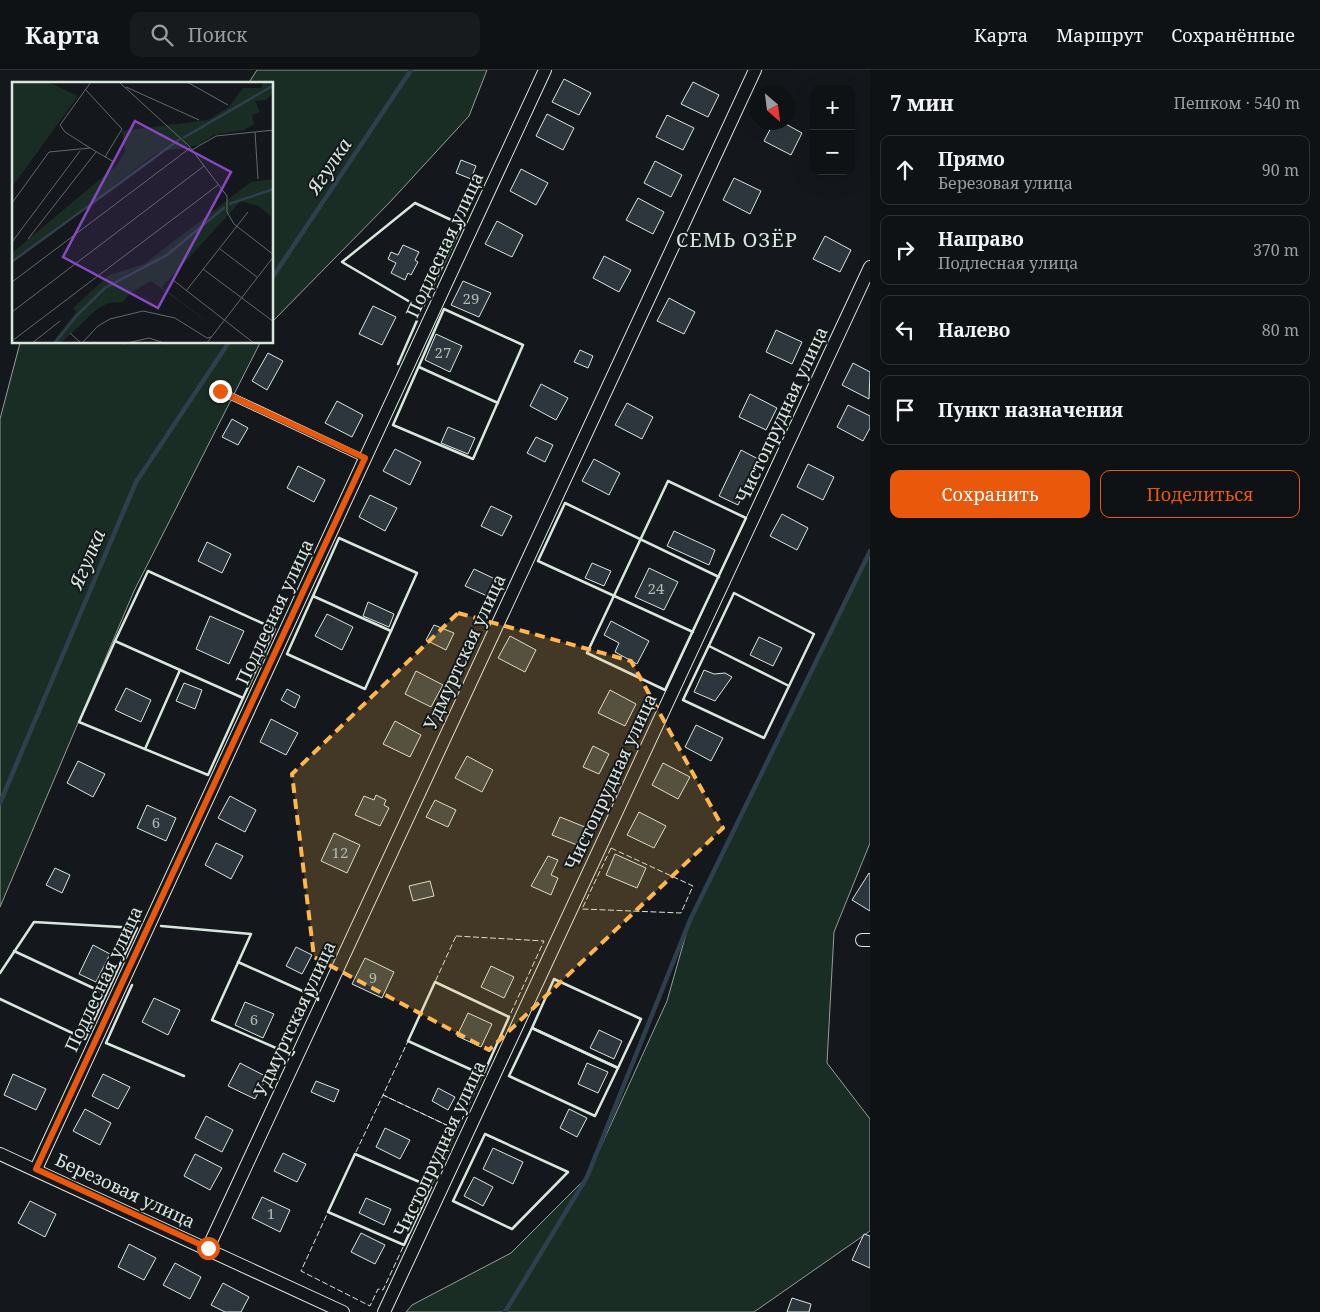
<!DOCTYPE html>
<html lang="ru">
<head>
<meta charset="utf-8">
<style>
  :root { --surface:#0f1215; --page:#181b1e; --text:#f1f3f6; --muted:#9b9ea0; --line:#2f3234; --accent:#ea580c }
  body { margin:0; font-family:"Noto Serif",serif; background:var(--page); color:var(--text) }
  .controls { position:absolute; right:15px; top:15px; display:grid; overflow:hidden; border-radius:10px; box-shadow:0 5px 20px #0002 }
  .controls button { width:45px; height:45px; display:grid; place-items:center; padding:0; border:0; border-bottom:1px solid var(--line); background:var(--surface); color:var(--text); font:25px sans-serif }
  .compass { position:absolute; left:750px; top:15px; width:45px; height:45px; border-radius:50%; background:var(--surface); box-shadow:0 5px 20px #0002; rotate:152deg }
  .stop { position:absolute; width:15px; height:15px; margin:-11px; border:4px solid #ea580c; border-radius:50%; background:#fff }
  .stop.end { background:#ea580c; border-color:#fff; box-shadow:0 1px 5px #0008 }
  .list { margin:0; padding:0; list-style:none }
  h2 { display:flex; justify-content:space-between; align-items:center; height:65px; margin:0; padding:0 20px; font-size:21px }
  h2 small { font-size:16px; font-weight:400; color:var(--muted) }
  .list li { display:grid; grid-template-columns:32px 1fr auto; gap:15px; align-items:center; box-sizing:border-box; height:70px; margin:0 10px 10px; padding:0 10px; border:1px solid var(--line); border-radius:10px }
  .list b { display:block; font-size:19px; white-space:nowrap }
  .list p { margin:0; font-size:16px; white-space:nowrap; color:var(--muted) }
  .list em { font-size:16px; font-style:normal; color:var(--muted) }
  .actions { display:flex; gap:10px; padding:15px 20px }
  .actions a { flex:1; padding:11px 0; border:1px solid var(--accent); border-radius:10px; text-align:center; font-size:18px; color:var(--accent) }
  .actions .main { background:var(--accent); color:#fff }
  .icon { flex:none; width:28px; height:28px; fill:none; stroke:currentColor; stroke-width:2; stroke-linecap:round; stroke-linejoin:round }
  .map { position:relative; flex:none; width:870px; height:1242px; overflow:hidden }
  header { display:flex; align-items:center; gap:30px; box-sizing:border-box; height:70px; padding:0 25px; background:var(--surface); border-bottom:1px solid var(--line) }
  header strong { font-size:24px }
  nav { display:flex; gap:28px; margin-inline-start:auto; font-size:18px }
  .search { width:350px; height:45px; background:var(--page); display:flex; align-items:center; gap:12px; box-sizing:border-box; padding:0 18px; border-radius:10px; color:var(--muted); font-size:19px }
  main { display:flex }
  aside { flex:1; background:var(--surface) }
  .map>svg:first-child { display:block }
</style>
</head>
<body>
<header>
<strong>Карта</strong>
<div class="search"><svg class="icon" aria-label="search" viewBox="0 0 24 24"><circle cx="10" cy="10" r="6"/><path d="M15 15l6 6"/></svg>Поиск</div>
<nav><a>Карта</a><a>Маршрут</a><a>Сохранённые</a></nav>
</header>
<main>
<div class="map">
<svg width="870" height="1242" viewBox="0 0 870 1242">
  <rect width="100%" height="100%" fill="#14181c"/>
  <g fill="#1a2d24" stroke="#939e99">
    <path d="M257,0H487L469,46L390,132L273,251L272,14H248Z"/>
    <path d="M20,273H260L134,521L0,837V349Z"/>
    <path d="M870,481V773L834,862L827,993L870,1049V1161L754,1242H406L412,1235L511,1183L587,1107L667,931L690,850Z"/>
  </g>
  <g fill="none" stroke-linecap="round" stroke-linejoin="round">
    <g stroke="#2f3f4d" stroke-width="4.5">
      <path d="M272,208L411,0"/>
      <path d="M0,733L136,412L229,272"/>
      <path d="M505,1242L587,1107L690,850L870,481"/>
    </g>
  </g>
  <g fill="#2c363c" stroke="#d8e6dc">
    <path d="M564,9L591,23L579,45L552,32Z"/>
    <path d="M693,12L719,25L708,47L681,34Z"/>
    <path d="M547,44L574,58L563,80L536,66Z"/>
    <path d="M667,45L694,58L683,80L656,67Z"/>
    <path d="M774,52H782L802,63L791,85L764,71Z"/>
    <path d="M461,90L476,96L471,109L456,103Z"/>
    <path d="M655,91L682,105L671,127L644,113Z"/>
    <path d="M521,99L548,113L536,135L510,121Z"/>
    <path d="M734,108L761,121L750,144L723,130Z"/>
    <path d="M638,128L664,142L653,164L626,150Z"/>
    <path d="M497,151L523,165L512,187L485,174Z"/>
    <path d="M825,166L851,180L840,202L813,189Z"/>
    <path d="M403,175L419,182L415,190L418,192L411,205L408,203L405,210L391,203L396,193L388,189L391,182L398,185Z"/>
    <path d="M604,186L631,200L619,222L593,208Z"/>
    <path d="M463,211L491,223L479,247L451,235Z"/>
    <path d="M669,228L695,242L684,264L657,251Z"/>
    <path d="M373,236L396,247L382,275L359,264Z"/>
    <path d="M776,260L802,272L792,294L766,282Z"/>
    <path d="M436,264L462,276L450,302L425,290Z"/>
    <path d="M580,280L593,286L588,298L574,292Z"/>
    <path d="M268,283L283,291L267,320L252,311Z"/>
    <path d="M853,293L870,302L869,329L842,315Z"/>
    <path d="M541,314L568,328L556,350L530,336Z"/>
    <path d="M750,324L777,338L766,360L739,347Z"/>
    <path d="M337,331L363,345L352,367L325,353Z"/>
    <path d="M627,333L653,347L642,369L615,355Z"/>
    <path d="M848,335L870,346V358L863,371L837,357Z"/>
    <path d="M232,349L248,358L238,375L222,367Z"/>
    <path d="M448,357L475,368L468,384L441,373Z"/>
    <path d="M536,367L553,375L545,392L527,383Z"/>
    <path d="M395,379L421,392L410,415L383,401Z"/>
    <path d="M741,380L760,390L738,435L719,426Z"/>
    <path d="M594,389L620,403L609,425L582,411Z"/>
    <path d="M808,394L834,407L823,430L797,417Z"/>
    <path d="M298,396L325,410L314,432L287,418Z"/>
    <path d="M370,425L397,438L385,461L359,447Z"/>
    <path d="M491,436L512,446L502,466L481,456Z"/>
    <path d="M782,444L808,458L797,480L770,466Z"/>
    <path d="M674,461L715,480L709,495L667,476Z"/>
    <path d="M207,472L231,484L222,503L198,491Z"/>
    <path d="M592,493L611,501L604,516L585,508Z"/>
    <path d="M649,498L678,512L664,540L635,527Z"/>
    <path d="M474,499L495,509L487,526L465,516Z"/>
    <path d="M368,532L394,544L389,557L363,546Z"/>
    <path d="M327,544L353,557L342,580L315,566Z"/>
    <path d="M210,546L244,561L229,594L196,579Z"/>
    <path d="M611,551L649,571L637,594L615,582L619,573L604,565Z"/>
    <path d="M434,555L454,563L446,580L426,570Z"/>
    <path d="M510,566L536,580L525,602L498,588Z"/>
    <path d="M759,567L782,578L773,596L750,585Z"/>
    <path d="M704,600L714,604L725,603L732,607L715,631L694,622Z"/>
    <path d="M416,601L443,615L431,637L405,624Z"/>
    <path d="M184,613L202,620L195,639L176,631Z"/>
    <path d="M126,618L151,630L141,652L115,640Z"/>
    <path d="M287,619L300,626L295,638L281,630Z"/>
    <path d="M610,620L636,634L625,656L598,643Z"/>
    <path d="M271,649L298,663L286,685L260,672Z"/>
    <path d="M395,651L421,665L410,687L383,674Z"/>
    <path d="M696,655L723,668L711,691L685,677Z"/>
    <path d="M593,676L609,684L599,704L583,697Z"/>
    <path d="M467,686L493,700L482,722L455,708Z"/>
    <path d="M78,691L105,704L93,727L67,713Z"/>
    <path d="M663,693L690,707L678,729L652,715Z"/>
    <path d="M376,725L386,730L384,735L389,738L380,756L355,745L364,726L374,730Z"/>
    <path d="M230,726L256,740L245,762L218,748Z"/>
    <path d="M435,730L456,740L448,757L426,747Z"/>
    <path d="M147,735L176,748L166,771L137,758Z"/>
    <path d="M639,742L666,756L654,778L627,765Z"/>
    <path d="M560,747L585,757L577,775L552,765Z"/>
    <path d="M334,763L360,775L347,803L321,791Z"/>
    <path d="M216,773L243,786L231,809L205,795Z"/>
    <path d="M615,784L646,798L637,818L606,805Z"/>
    <path d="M548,786L558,790L551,805L558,808L551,825L531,816Z"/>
    <path d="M55,798L70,805L62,823L46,815Z"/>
    <path d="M869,803L870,804V841L852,830Z"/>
    <path d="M430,811L434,826L413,831L409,816Z"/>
    <path d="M93,875L110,884L96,912L79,904Z"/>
    <path d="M296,877L312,885L302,904L286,896Z"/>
    <path d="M365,888L394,902L382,928L352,914Z"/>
    <path d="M491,896L514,907L504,928L481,917Z"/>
    <path d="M154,928L180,940L168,965L142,952Z"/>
    <path d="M245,932L274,944L263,968L235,955Z"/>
    <path d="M468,943L492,954L481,977L457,966Z"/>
    <path d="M599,960L622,971L614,989L590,978Z"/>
    <path d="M240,993L267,1007L255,1029L228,1016Z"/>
    <path d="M587,993L608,1002L598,1023L578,1014Z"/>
    <path d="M13,1004L46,1019L36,1040L4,1025Z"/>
    <path d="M103,1004L130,1017L118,1039L92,1026Z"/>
    <path d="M316,1011L339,1020L334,1032L311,1022Z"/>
    <path d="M438,1018L455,1027L448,1040L432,1031Z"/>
    <path d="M85,1039L111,1053L100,1075L73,1061Z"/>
    <path d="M569,1039L587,1048L577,1067L560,1058Z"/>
    <path d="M206,1046L233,1060L222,1082L195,1068Z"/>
    <path d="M385,1058L410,1070L400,1089L376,1077Z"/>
    <path d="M493,1078L523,1092L513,1114L483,1099Z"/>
    <path d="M283,1083L306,1094L297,1112L274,1101Z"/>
    <path d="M195,1084L222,1098L210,1120L184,1106Z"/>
    <path d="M474,1107L493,1117L483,1136L464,1126Z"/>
    <path d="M262,1127L290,1140L280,1162L252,1148Z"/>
    <path d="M366,1128L391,1139L384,1155L359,1143Z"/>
    <path d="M30,1131L56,1144L45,1167L18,1153Z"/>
    <path d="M361,1163L385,1175L375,1194L351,1182Z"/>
    <path d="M864,1164L870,1166V1198L852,1190Z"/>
    <path d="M129,1174L156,1188L144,1210L118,1197Z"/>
    <path d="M175,1193L201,1207L190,1229L163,1215Z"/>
    <path d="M223,1213L249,1227L241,1242H225L211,1235Z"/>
    <path d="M792,1228L811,1234L809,1242H787Z"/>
  </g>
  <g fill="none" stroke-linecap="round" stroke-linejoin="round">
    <defs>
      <path id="lane" d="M220,321L365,389"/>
      <g id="street">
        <path d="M862,870H870"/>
        <path d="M0,1084L343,1242"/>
        <path d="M36,1099L545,0"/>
        <path d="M208,1178L755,0"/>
        <path d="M384,1242L870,197"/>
      </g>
    </defs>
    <use href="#lane" stroke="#d8e6dc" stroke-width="8"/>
    <use href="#street" stroke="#d8e6dc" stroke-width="14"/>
    <use href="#lane" stroke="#14181c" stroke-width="6"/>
    <use href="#street" stroke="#14181c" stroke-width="12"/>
    <g stroke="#d8e6dc" stroke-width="1" stroke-dasharray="6 2.5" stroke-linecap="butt">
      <path d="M611,778L693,816L681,843L582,839Z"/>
      <path d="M456,866L544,871L509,947L435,912Z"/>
      <path d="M408,971L483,1005L457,1060L383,1025Z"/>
      <path d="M383,1025L457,1060L431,1117L355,1084Z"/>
      <path d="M328,1142L404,1175L383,1220L378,1219L370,1236L301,1201Z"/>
    </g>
    <g stroke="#d8e6dc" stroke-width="2.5">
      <path d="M415,133L462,155L422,239L342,192Z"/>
      <path d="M444,239L523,275L473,389L393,355Z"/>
      <path d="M398,294L422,239"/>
      <path d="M419,297L498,333"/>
      <path d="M668,411L746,448L665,620L587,583Z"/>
      <path d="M148,501L275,559L243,628L115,571Z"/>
      <path d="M734,523L814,564L764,668L683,630Z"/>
      <path d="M313,526L391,561L365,619L287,584Z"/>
      <path d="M313,526L339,468L417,503L391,561"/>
      <path d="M693,562L538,491L565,433L719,507"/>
      <path d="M115,571L79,652L208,705L243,628"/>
      <path d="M709,576L789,616"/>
      <path d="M145,679L180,600"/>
      <path d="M161,856L251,864L212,950L292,985L294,982"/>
      <path d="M14,881L106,924"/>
      <path d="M238,892L318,928V930"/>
      <path d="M0,903L34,852L137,858L85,969L0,929"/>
      <path d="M554,909L641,949L618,998L532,958Z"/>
      <path d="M435,912L509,947L483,1005L408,971Z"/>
      <path d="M132,915L106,973L184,1006"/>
      <path d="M532,958L618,998L595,1046L509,1006Z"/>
      <path d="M485,1064L568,1102L512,1159L453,1131Z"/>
      <path d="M355,1084L431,1117L404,1175L328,1142Z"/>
    </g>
  </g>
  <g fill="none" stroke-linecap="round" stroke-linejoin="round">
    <path stroke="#ea580c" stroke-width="6" d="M208,1178L36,1099L365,388L220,321"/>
  </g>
  <path fill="#ffb74d" fill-opacity="0.2" stroke="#ffb74d" stroke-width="4" stroke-dasharray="10 6" stroke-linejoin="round" d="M458,543L631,591L723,758L489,980L314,887L292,704Z"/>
  <g text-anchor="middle" stroke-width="4" stroke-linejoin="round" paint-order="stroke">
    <g font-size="15" fill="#adbab4">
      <text x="471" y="234">29</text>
      <text x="443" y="288">27</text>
      <text x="656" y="524">24</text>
      <text x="156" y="758">6</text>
      <text x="340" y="788">12</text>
      <text x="373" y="913">9</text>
      <text x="254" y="955">6</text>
      <text x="271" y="1149">1</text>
    </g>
    <g font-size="18" fill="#d8e6dc" stroke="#14181c">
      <text transform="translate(445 175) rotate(-65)" y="6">Подлесная улица</text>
      <text transform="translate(782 345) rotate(-65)" y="6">Чистопрудная улица</text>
      <text transform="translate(275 542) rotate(-65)" y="6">Подлесная улица</text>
      <text transform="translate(465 582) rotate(-65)" y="6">Удмуртская улица</text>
      <text transform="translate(611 712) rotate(-65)" y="6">Чистопрудная улица</text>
      <text transform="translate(104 909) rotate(-65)" y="6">Подлесная улица</text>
      <text transform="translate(295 949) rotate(-65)" y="6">Удмуртская улица</text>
      <text transform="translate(440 1079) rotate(-65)" y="6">Чистопрудная улица</text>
      <text transform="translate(125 1121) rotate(25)" y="6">Березовая улица</text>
    </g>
    <g font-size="19" font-style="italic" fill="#d8e6dc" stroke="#14181c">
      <text transform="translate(329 96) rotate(-56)" y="7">Ягулка</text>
      <text transform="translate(87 489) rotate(-67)" y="7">Ягулка</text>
    </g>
    <g font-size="20" letter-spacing="1" fill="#d8e6dc" stroke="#14181c">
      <text x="737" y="177">СЕМЬ ОЗЁР</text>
    </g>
  </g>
  <g transform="translate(12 12)">
    <rect width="261" height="261" fill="#14181c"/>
    <path d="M0,0H36L66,14L0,105ZM251,0H261V11L254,18L243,19L248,30L240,33L242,42L232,48L201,53L188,63L146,70L0,180V171L105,83L113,69L110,49L196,38L216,26L231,6H249ZM261,97L259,134L246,124L229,119L150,205L202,245L139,199L118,211L111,220L96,221L85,227L49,261L39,262L64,230L61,226L97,193L132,182L239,100Z" fill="#1a2d24"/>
    <path fill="none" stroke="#2f3f4d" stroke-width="2.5" d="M171,56L262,3M217,122L262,107M1,179L168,57M42,262L65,233L93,206L155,173L213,125"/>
    <path fill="none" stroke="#626a69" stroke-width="1" d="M107,0L177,64L215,114V130L222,142L262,173M175,0L216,23M114,5L187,38M73,7L110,47L93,75M243,50L246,97M78,66L53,50L48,43L79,0M180,68L204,54L262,48M0,121L37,70L78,66L102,80M16,157L84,70M0,160L68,69M208,167L245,195M191,187L262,240M161,198L243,262M0,200L178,66M174,209L236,130M0,230L192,84M58,251L70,262M0,259L206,103M19,262L48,239M69,262L86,244L98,237L131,229L163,236L195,256L199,255M111,262L137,256L155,262M194,262L262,174"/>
    <path fill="#8948c3" fill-opacity="0.15" stroke="#8948c3" stroke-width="2.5" d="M123,39L219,90L146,226L51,175Z"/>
    <rect width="261" height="261" fill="none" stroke="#d8e6dc" stroke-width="2.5"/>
  </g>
</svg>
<div class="controls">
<button>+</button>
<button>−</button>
</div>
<svg class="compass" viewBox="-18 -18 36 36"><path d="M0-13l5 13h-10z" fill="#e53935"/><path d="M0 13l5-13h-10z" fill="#9b9ea0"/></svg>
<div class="stop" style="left:208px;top:1178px"></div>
<div class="stop end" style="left:220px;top:321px"></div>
</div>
<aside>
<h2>7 мин<small>Пешком · 540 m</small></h2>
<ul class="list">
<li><svg class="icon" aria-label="ahead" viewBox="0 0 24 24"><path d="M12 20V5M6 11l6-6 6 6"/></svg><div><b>Прямо</b><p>Березовая улица</p></div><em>90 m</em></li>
<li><svg class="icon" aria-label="right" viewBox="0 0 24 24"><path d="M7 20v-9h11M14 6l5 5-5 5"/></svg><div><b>Направо</b><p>Подлесная улица</p></div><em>370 m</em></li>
<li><svg class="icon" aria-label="left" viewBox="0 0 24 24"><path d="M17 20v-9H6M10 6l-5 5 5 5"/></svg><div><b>Налево</b></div><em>80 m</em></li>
<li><svg class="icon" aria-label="arrive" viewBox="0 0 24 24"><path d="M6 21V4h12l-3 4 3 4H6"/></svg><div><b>Пункт назначения</b></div></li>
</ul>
<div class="actions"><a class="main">Сохранить</a><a>Поделиться</a></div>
</aside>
</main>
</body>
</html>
